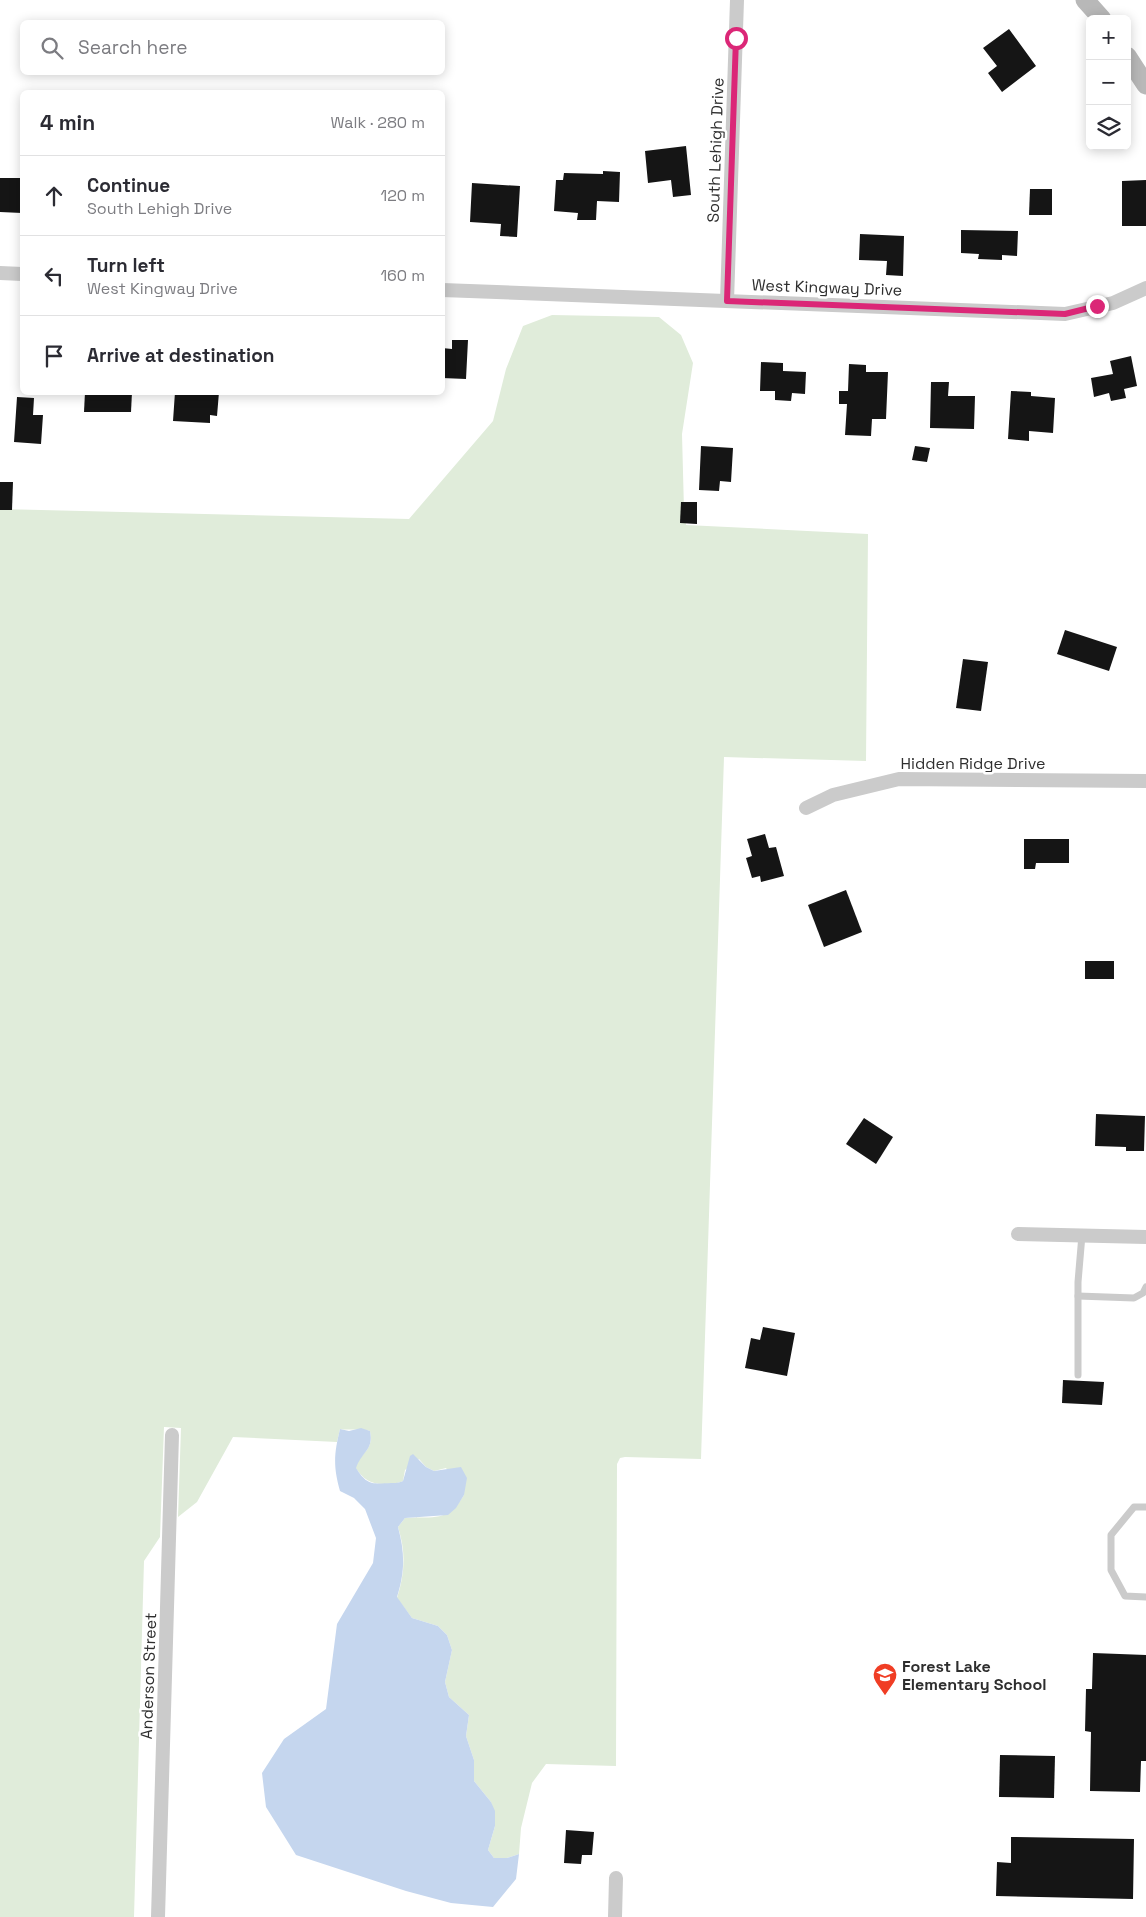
<!DOCTYPE html>
<html lang="en">
<head>
<meta charset="utf-8">
<style>
  :root { --surface:#fff; --page:#f7f7f7; --text:#2b2b33; --muted:#7c7c81; --line:#e1e1e2 }
  body { margin:0; font-family:"Space Grotesk",sans-serif; background:var(--page); color:var(--text) }
  .controls { position:absolute; right:15px; top:15px; display:grid; overflow:hidden; border-radius:8px; box-shadow:0 2px 12px #0003 }
  .controls button { width:45px; height:45px; display:grid; place-items:center; padding:0; border:0; border-bottom:1px solid var(--line); background:var(--surface); color:var(--text); font:25px sans-serif }
  .stop { position:absolute; width:15px; height:15px; margin:-11px; border:4px solid #db2777; border-radius:50%; background:#fff }
  .stop.end { background:#db2777; border-color:#fff; box-shadow:0 1px 5px #0008 }
  .list { margin:0; padding:0; list-style:none }
  h2 { display:flex; justify-content:space-between; align-items:center; height:65px; margin:0; padding:0 20px; font-size:21px }
  h2 small { font-size:16px; font-weight:400; color:var(--muted) }
  .list li { display:grid; grid-template-columns:32px 1fr auto; gap:15px; align-items:center; box-sizing:border-box; height:80px; padding:0 20px; border-top:1px solid var(--line) }
  .list b { display:block; font-size:19px; white-space:nowrap }
  .list p { margin:0; font-size:16px; white-space:nowrap; color:var(--muted) }
  .list em { font-size:16px; font-style:normal; color:var(--muted) }
  .icon { flex:none; width:28px; height:28px; fill:none; stroke:currentColor; stroke-width:2; stroke-linecap:round; stroke-linejoin:round }
  .map { position:relative; flex:none; width:1146px; height:1917px; overflow:hidden }
  .search { position:absolute; background:var(--surface); box-shadow:0 2px 12px #0003; left:20px; top:20px; width:425px; height:55px; display:flex; align-items:center; gap:12px; box-sizing:border-box; padding:0 18px; border-radius:8px; color:var(--muted); font-size:19px }
  .panel { position:absolute; background:var(--surface); box-shadow:0 2px 12px #0003; left:20px; top:90px; width:425px; height:305px; border-radius:8px }
  .map>svg:first-child { display:block }
</style>
</head>
<body>
<div class="map">
<svg width="1146" height="1917" viewBox="0 0 1146 1917">
  <rect width="100%" height="100%" fill="#fff"/>
  <path fill="#e0ecda" d="M552,315L659,317L681,335L693,363L682,434L684,510L686,525L868,534L866,761L724,757L701,1459L625,1457L620,1458L617,1464L616,1766L546,1764L532,1783L521,1828L519,1854L507,1858H494L488,1850L495,1826L491,1802L474,1781V1760L466,1736L469,1715L449,1697L445,1682L452,1650L447,1635L438,1626L412,1618L397,1598C405,1573 406,1552 398,1527L405,1518C435,1516 447,1523 464,1495L446,1468L434,1471L426,1467L419,1459L405,1470L403,1481C397,1484 393,1483 387,1484C371,1485 364,1480 355,1467C362,1451 374,1450 370,1431C359,1427 351,1431 340,1429L337,1442L233,1437L197,1502L178,1517L181,1428L164,1427L160,1537L144,1561L134,1917H0V509L409,519L493,421L506,369L523,326Z"/>
  <path fill="#c5d6ee" d="M361,1428L370,1431C374,1450 362,1451 356,1468C367,1485 371,1484 391,1483C396,1483 398,1483 403,1481L410,1456L413,1454L426,1467L434,1471L461,1467L467,1478L464,1495L456,1508L448,1515L405,1518L398,1527C405,1553 405,1572 397,1597L412,1618L438,1626L447,1635L452,1650L445,1682L449,1697L469,1715L466,1736L474,1760V1781L491,1802L495,1811V1826L488,1850L494,1858H507L519,1854L516,1879L493,1907L451,1903L406,1891L296,1855L266,1807L262,1773L284,1739L326,1709L337,1624L373,1563L376,1538L365,1509L354,1498L340,1491C333,1466 334,1454 340,1429L349,1431Z"/>
  <g fill="#151515">
    <path d="M1009,29L1036,66L1002,92L988,73L997,66L983,48Z"/>
    <path d="M686,146L691,195L673,197L671,180L648,183L645,151Z"/>
    <path d="M603,171L620,172L619,202L597,201L596,220H577L578,213L554,211L556,180H563L564,173L603,174Z"/>
    <path d="M0,178H22V213L0,212Z"/>
    <path d="M1146,180V226H1122V181Z"/>
    <path d="M472,183L520,186L517,237L500,236L501,224L470,222Z"/>
    <path d="M1030,189H1052V215H1029Z"/>
    <path d="M961,230L1018,231L1017,256L1002,255V260L978,259L979,254L961,253Z"/>
    <path d="M860,234L904,236L903,276L886,275L887,261L859,260Z"/>
    <path d="M452,340H468L466,379L442,378V348L452,349Z"/>
    <path d="M1131,356L1137,386L1124,389L1126,398L1111,401L1109,393L1094,397L1091,378L1113,374L1110,361Z"/>
    <path d="M761,362L783,363V371L806,372L805,394L792,393L791,401L775,400V391H760Z"/>
    <path d="M849,364L866,365V372H888L886,419H872L871,436L845,435L847,404H839V391H848Z"/>
    <path d="M931,382H949L948,396H975L974,429L930,428Z"/>
    <path d="M1011,391L1031,392V396L1055,398L1053,433L1029,431V441L1008,439Z"/>
    <path d="M85,392H132L131,412H84Z"/>
    <path d="M175,392H219L217,416L210,415V423L173,421Z"/>
    <path d="M17,397L34,398L33,415H43L41,444L14,442Z"/>
    <path d="M701,446L733,448L731,482L720,481L719,491L699,490Z"/>
    <path d="M915,446L930,448L927,462L912,460Z"/>
    <path d="M0,482H13L12,510H0Z"/>
    <path d="M681,502H697V524L680,523Z"/>
    <path d="M1065,630L1117,647L1109,671L1057,654Z"/>
    <path d="M963,659L988,662L981,711L956,708Z"/>
    <path d="M765,834L769,848L776,847L784,876L761,882L760,876L752,878L746,858L752,856L747,839Z"/>
    <path d="M1024,839H1069V863H1036L1035,869H1024Z"/>
    <path d="M846,890L862,932L824,947L808,905Z"/>
    <rect x="1085" y="961" width="29" height="18"/>
    <path d="M1096,1114L1145,1116L1144,1151H1126V1147L1095,1146Z"/>
    <path d="M864,1118L893,1137L876,1164L846,1144Z"/>
    <path d="M763,1327L795,1333L787,1376L745,1368L751,1338L760,1340Z"/>
    <path d="M1063,1380L1104,1382L1102,1405L1062,1403Z"/>
    <path d="M1093,1653L1146,1655V1761H1141L1140,1792L1090,1791L1091,1732L1085,1731L1086,1689H1092Z"/>
    <path d="M1000,1755L1055,1756L1054,1798L999,1797Z"/>
    <path d="M566,1830L594,1832L592,1855H582L581,1864L564,1863Z"/>
    <path d="M1011,1837L1134,1839L1133,1899L996,1896L997,1862L1011,1863Z"/>
  </g>
  <g fill="none" stroke-linecap="round" stroke-linejoin="round">
    <g stroke="#cbcbcb" stroke-width="7">
      <path d="M1078,1296L1134,1298L1143,1293L1146,1287"/>
      <path d="M1078,1375V1282L1082,1235"/>
      <path d="M1146,1507H1134L1111,1535V1570L1125,1596L1146,1597"/>
    </g>
    <g stroke="#cbcbcb" stroke-width="14">
      <path d="M0,273L22,274"/>
      <path d="M442,290L1065,314L1113,303L1146,288"/>
      <path d="M727,301L737,0"/>
      <path d="M806,808L833,795L899,779L1146,781"/>
      <path d="M1018,1234L1146,1237"/>
      <path d="M158,1917L172,1435"/>
      <path d="M615,1917L616,1878"/>
    </g>
    <g stroke="#b8b8b8" stroke-width="19">
      <path d="M1085,0L1102,19"/>
      <path d="M1127,56L1146,85"/>
    </g>
  </g>
  <g fill="none" stroke-linecap="round" stroke-linejoin="round">
    <path stroke="#db2777" stroke-width="6" d="M736,38L727,301L1065,314L1097,306"/>
  </g>
  <defs>
    <symbol id="school-pin" viewBox="-11 -11 22 30"><path d="M0 17L-7.5 6A9.5 9.5 0 1 1 7.5 6Z" fill="#f03d24" stroke="#fff"/><path d="M0-5L7-2L0 1L-7-2ZM-4 1L0 2.5L4 1V4Q0 6-4 4Z" fill="#fff"/></symbol>
  </defs>
  <g fill-rule="evenodd">
    <use href="#school-pin" x="871" y="1661" width="28" height="38"/>
  </g>
  <g text-anchor="middle" stroke-width="5" stroke-linejoin="round" paint-order="stroke">
    <g font-size="16" fill="#2e2e2e" stroke="#fff">
      <text transform="translate(715 150) rotate(-88)" y="6">South Lehigh Drive</text>
      <text transform="translate(827 287) rotate(2)" y="6">West Kingway Drive</text>
      <text x="973" y="769">Hidden Ridge Drive</text>
      <text transform="translate(148 1676) rotate(-88)" y="6">Anderson Street</text>
    </g>
    <g font-size="16" font-weight="bold" fill="#2e2e2e" stroke="#fff" text-anchor="start">
      <text x="902" y="1672">Forest Lake<tspan x="902" dy="18">Elementary School</tspan></text>
    </g>
  </g>
</svg>
<div class="controls">
<button>+</button>
<button>−</button>
<button><svg class="icon" aria-label="layers" viewBox="0 0 24 24"><path d="M12 4l9 5-9 5-9-5zM3 14l9 5 9-5"/></svg></button>
</div>
<div class="stop" style="left:736px;top:38px"></div>
<div class="stop end" style="left:1097px;top:306px"></div>
<div class="search"><svg class="icon" aria-label="search" viewBox="0 0 24 24"><circle cx="10" cy="10" r="6"/><path d="M15 15l6 6"/></svg>Search here</div>
<section class="panel">
<h2>4 min<small>Walk · 280 m</small></h2>
<ul class="list">
<li><svg class="icon" aria-label="ahead" viewBox="0 0 24 24"><path d="M12 20V5M6 11l6-6 6 6"/></svg><div><b>Continue</b><p>South Lehigh Drive</p></div><em>120 m</em></li>
<li><svg class="icon" aria-label="left" viewBox="0 0 24 24"><path d="M17 20v-9H6M10 6l-5 5 5 5"/></svg><div><b>Turn left</b><p>West Kingway Drive</p></div><em>160 m</em></li>
<li><svg class="icon" aria-label="arrive" viewBox="0 0 24 24"><path d="M6 21V4h12l-3 4 3 4H6"/></svg><div><b>Arrive at destination</b></div></li>
</ul>
</section>
</div>
</body>
</html>
